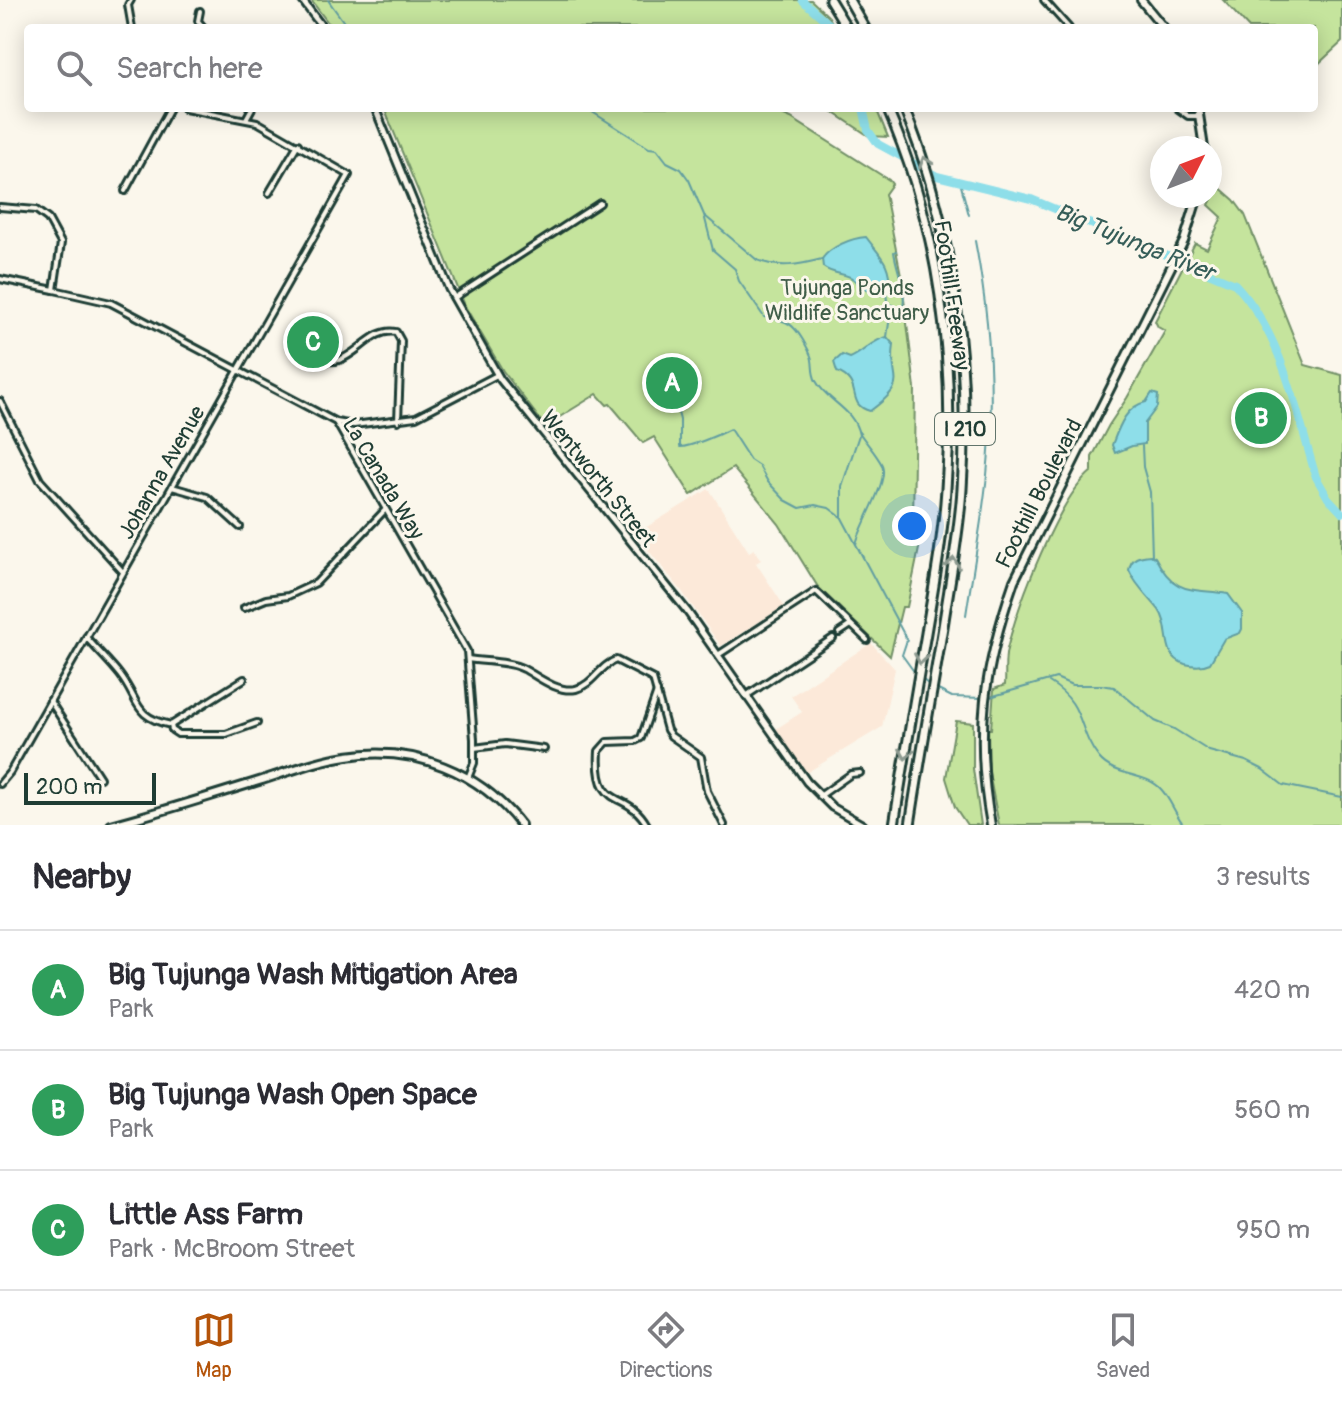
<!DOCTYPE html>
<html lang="en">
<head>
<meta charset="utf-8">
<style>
  :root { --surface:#fff; --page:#f2f2f3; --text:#2b2b33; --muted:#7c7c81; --line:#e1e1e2; --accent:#b45309 }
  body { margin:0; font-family:Pangolin,sans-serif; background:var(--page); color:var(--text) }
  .compass { position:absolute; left:1150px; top:136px; width:72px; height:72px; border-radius:50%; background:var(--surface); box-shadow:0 4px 20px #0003; rotate:48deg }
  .scale { position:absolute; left:24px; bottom:20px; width:132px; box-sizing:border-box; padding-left:8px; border:4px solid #1f3d34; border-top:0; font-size:22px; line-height:28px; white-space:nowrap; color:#1f3d34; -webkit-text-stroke:6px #fbf7ec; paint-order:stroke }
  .you { position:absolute; left:912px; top:526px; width:28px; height:28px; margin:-20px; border:6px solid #fff; border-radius:50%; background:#1a73e8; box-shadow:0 0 0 12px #1a73e833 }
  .badge { display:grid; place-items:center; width:52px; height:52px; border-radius:50%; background:var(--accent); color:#fff; font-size:26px; font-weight:700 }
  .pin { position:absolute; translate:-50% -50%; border:4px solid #fff; box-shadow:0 2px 8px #0006 }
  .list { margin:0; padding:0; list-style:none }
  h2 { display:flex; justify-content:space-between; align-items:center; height:104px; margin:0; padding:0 32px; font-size:34px }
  h2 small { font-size:26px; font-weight:400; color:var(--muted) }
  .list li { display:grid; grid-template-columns:52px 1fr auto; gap:24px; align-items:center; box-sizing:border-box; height:120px; padding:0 32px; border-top:2px solid var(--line) }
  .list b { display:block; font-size:30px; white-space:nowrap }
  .list p { margin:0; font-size:26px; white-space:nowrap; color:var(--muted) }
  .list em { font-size:26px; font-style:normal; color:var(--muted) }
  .icon { flex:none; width:44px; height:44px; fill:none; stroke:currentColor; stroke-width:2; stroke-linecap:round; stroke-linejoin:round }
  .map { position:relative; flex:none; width:1342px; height:825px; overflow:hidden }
  .search { position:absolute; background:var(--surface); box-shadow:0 4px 20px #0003; left:24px; right:24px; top:24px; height:88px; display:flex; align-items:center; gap:20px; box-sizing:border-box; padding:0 28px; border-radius:8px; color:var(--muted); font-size:30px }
  .sheet { height:464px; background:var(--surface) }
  nav { display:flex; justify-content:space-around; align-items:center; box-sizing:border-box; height:112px; border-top:2px solid var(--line); background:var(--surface); font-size:22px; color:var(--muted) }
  nav a { display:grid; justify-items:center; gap:4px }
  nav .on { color:var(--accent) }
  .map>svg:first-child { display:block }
</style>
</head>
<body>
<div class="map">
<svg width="1342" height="825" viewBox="0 0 1342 825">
  <rect width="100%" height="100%" fill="#fbf7ec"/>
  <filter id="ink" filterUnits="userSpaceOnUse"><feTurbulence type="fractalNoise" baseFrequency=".0125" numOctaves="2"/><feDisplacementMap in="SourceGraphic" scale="16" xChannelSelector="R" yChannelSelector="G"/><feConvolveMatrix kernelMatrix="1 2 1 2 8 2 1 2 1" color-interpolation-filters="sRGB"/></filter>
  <g filter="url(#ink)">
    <g fill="#fce9d9">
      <path d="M709,489L749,552L754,549L761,560L756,563L784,606L721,646L681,590L635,534Z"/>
      <path d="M871,643L895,669L882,727L806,773L776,729L802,712L791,696Z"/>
    </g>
    <g fill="#c5e49d" stroke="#729068" stroke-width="2">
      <path d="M311,0H811L829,17L835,28H332Z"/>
      <path d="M1223,0H1342V42L1314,68V28H1249Z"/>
      <path d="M384,108H768L791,118L889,180L892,184L885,194L901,275L915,388L913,525L922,534L907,607H902L890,656L818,587L779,524L733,468L691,495L654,437L643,443L610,404L607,405L597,394L545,426L503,371L466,308Z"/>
      <path d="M827,108H876L888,137L869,136Z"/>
      <path d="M1218,186L1234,200L1245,215L1305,365L1342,375V825H999L989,773L988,729H991L994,689L1005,685C1006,672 1004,661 1007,649C1018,605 1058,498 1092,471V457L1109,425L1127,398L1165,331L1158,327L1155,321L1195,243L1207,249L1222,217L1209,205Z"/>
      <path d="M956,721L973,723V769L981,825H967L955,807L946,778Z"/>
    </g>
    <g fill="#8edee9" stroke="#629ea1" stroke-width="2">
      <path d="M866,237C881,257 890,262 890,289L881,295C866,291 863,288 853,279C847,273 833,275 823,267L822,259C830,247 851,238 866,237Z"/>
      <path d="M887,337L894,345C888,382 912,380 870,411C845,405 864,382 837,372L834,362L842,355L850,358C863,353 873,339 887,337Z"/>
      <path d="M1152,393L1158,395L1157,407L1145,423V444L1132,446L1115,453L1112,445C1119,427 1126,406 1146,402Z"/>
      <path d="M1151,555L1155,557C1175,596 1191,588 1228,594L1242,613V629L1240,633L1224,639L1210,663C1201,667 1194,666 1185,664C1160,656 1172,628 1159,610C1149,597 1135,585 1129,570C1131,557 1139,556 1151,555Z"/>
    </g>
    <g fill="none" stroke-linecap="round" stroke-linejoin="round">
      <g stroke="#629ea1" stroke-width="2">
        <path d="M328,0L348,28"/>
        <path d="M586,108L649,148L657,149L667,162L681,169L689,180L704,215L713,250L735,269L739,281L764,317C774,319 787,320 794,328C800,334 808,348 811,356C814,364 811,372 816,381C827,402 854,408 859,435L842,486V518L907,640L902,655L915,673"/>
        <path d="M960,182L969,215"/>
        <path d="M705,216L757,260C779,269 799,265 822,259"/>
        <path d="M886,291L889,323L887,337"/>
        <path d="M889,303L902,311C908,292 897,272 894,252L896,251"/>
        <path d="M678,366L682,379L672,390L680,420V447C691,447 718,435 730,429L750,460L759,466L768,482L785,500L800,508L815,505L829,508L841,517"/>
        <path d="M1142,446L1143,467L1150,492L1152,556"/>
        <path d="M856,544C861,524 889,481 882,465C876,453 866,443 859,432"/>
        <path d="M966,615C973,569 982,522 987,475C995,397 990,318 975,241"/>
        <path d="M920,677L930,686"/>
        <path d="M1049,682C1087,705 1076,729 1099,758C1115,777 1144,772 1160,788C1170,798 1175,814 1184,825"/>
        <path d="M936,689L952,697L983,698"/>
        <path d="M990,697L1056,678L1072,685H1101L1114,687L1155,721L1174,729L1209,751L1246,761L1262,769L1283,785L1342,797"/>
      </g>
      <g stroke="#8edee9" stroke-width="8">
        <path d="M802,0L834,28"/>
        <path d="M863,108L868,130L878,144L937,176L1031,199L1235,284C1283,335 1296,411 1316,477L1328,498L1342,513"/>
      </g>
      <defs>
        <g id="street">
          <path d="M131,0L128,5L132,28"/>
          <path d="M1044,0L1069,28"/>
          <path d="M200,11L198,21L204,28"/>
          <path d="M1177,108L1188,116H1199"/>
          <path d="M246,119L252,108"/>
          <path d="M125,191L170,108"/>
          <path d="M269,193L298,144"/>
          <path d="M0,207L36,210L48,219L61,243L54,290L111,303L336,422L467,651L474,739V763L468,778"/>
          <path d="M0,279L54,290"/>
          <path d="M454,298L600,203"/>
          <path d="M316,355C346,379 367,325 396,332L401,341L398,421"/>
          <path d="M0,401L40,480L123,572"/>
          <path d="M336,422L354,425L416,417L497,375"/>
          <path d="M172,487L207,497L240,527"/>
          <path d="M244,608L266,599L288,596L316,583L385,510"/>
          <path d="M839,633L851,625"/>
          <path d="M86,637C97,650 110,662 120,675C140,701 133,717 171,725L244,679"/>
          <path d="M718,655L816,591L867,640"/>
          <path d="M468,659C485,662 509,661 524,669C538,677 558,693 576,689C593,685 600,665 616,660L653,679L667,730L671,736L701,757L707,791L724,825"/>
          <path d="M746,696L833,638"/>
          <path d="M50,701L100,778"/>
          <path d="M171,725L172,730L178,734H226L257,723"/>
          <path d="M474,748L505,744L544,749"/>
          <path d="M0,784L10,772L349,175L257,122L185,108"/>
          <path d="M820,796L851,774L860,773"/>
          <path d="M647,825C627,788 595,813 599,751L607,742L635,741L641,738L657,692"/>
        </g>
        <g id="secondary">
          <path d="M302,0L323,28"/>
          <path d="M375,108L449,289L500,379L687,611L807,782L832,807L863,825"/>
        </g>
        <g id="primary">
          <path d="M1141,0L1164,28"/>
          <path d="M1198,108L1204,148"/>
          <path d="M111,825C161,812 210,796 259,781C288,772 317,760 347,756C414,745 480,772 521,825"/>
          <path d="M991,825C974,733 984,668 1014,581L1184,241L1198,196"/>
        </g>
        <g id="highway">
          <path d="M830,0L847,28"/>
          <path d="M849,0L865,28"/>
          <path d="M887,108C939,226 956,360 946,489C943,537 934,585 926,633C915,697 904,761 894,825"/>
          <path d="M904,108C953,228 971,360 962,489C959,535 950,581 943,627C932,693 920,759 910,825"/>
        </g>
      </defs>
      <use href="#street" stroke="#1f3d34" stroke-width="10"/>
      <use href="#secondary" stroke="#1f3d34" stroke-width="11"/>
      <use href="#primary" stroke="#1f3d34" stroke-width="12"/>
      <use href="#highway" stroke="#1f3d34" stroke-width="13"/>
      <use href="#street" stroke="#fbf7ec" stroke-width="4"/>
      <use href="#secondary" stroke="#fbf7ec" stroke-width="5"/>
      <use href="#primary" stroke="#fbf7ec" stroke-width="6"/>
      <use href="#highway" stroke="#fbf7ec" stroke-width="7"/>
    </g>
    <defs><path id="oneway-chevron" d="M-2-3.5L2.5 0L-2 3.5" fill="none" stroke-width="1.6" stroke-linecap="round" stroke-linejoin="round" transform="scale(2)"/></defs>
    <g stroke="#8d9a90">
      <use href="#oneway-chevron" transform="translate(925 162) rotate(-109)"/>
      <use href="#oneway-chevron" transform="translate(953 563) rotate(-81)"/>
      <use href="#oneway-chevron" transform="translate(921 659) rotate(99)"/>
      <use href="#oneway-chevron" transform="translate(906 754) rotate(99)"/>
    </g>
  </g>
  <g text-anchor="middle" stroke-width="6" stroke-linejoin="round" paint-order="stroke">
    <rect fill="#fbf7ec" stroke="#61756b" stroke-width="2" x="935" y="413" width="60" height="32" rx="6"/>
    <g font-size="20" font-weight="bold" fill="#1f3d34">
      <text x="965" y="436">I 210</text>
    </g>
    <g font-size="22" fill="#405e49" stroke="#fbf7ec">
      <text x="847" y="295">Tujunga Ponds<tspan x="847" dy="25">Wildlife Sanctuary</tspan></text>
    </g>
    <g font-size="22" fill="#1f3d34" stroke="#fbf7ec">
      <text transform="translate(953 295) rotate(82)" y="8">Foothill Freeway</text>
      <text transform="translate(161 472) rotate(-60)" y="8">Johanna Avenue</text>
      <text transform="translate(384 478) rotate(59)" y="8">La Canada Way</text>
      <text transform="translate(599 478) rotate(51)" y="8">Wentworth Street</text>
      <text transform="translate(1038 493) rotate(-63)" y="8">Foothill Boulevard</text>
    </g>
    <g font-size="24" font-style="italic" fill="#355d58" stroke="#fbf7ec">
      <text transform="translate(1135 242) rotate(22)" y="8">Big Tujunga River</text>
    </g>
  </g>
</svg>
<svg class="compass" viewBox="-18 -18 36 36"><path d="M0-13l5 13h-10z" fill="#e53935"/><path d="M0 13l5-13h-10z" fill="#7c7c81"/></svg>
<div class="scale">200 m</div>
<div class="you"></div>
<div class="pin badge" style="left:672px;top:383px;background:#2e9e5b">A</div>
<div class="pin badge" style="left:1261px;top:418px;background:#2e9e5b">B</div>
<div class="pin badge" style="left:313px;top:342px;background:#2e9e5b">C</div>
<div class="search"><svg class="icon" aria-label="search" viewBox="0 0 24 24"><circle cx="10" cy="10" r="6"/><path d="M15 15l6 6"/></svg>Search here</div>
</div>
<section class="sheet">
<h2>Nearby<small>3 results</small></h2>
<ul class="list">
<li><span class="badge" style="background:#2e9e5b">A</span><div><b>Big Tujunga Wash Mitigation Area</b><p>Park</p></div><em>420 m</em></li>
<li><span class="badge" style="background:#2e9e5b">B</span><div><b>Big Tujunga Wash Open Space</b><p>Park</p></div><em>560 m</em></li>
<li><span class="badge" style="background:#2e9e5b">C</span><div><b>Little Ass Farm</b><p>Park · McBroom Street</p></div><em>950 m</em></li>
</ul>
</section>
<nav>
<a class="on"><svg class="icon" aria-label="map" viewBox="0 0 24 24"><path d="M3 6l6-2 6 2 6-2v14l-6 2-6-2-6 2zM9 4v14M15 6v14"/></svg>Map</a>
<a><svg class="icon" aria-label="directions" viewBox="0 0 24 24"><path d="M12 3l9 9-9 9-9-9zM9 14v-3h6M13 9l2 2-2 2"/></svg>Directions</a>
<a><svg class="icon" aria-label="saved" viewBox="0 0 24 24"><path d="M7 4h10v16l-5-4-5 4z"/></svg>Saved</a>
</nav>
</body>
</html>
